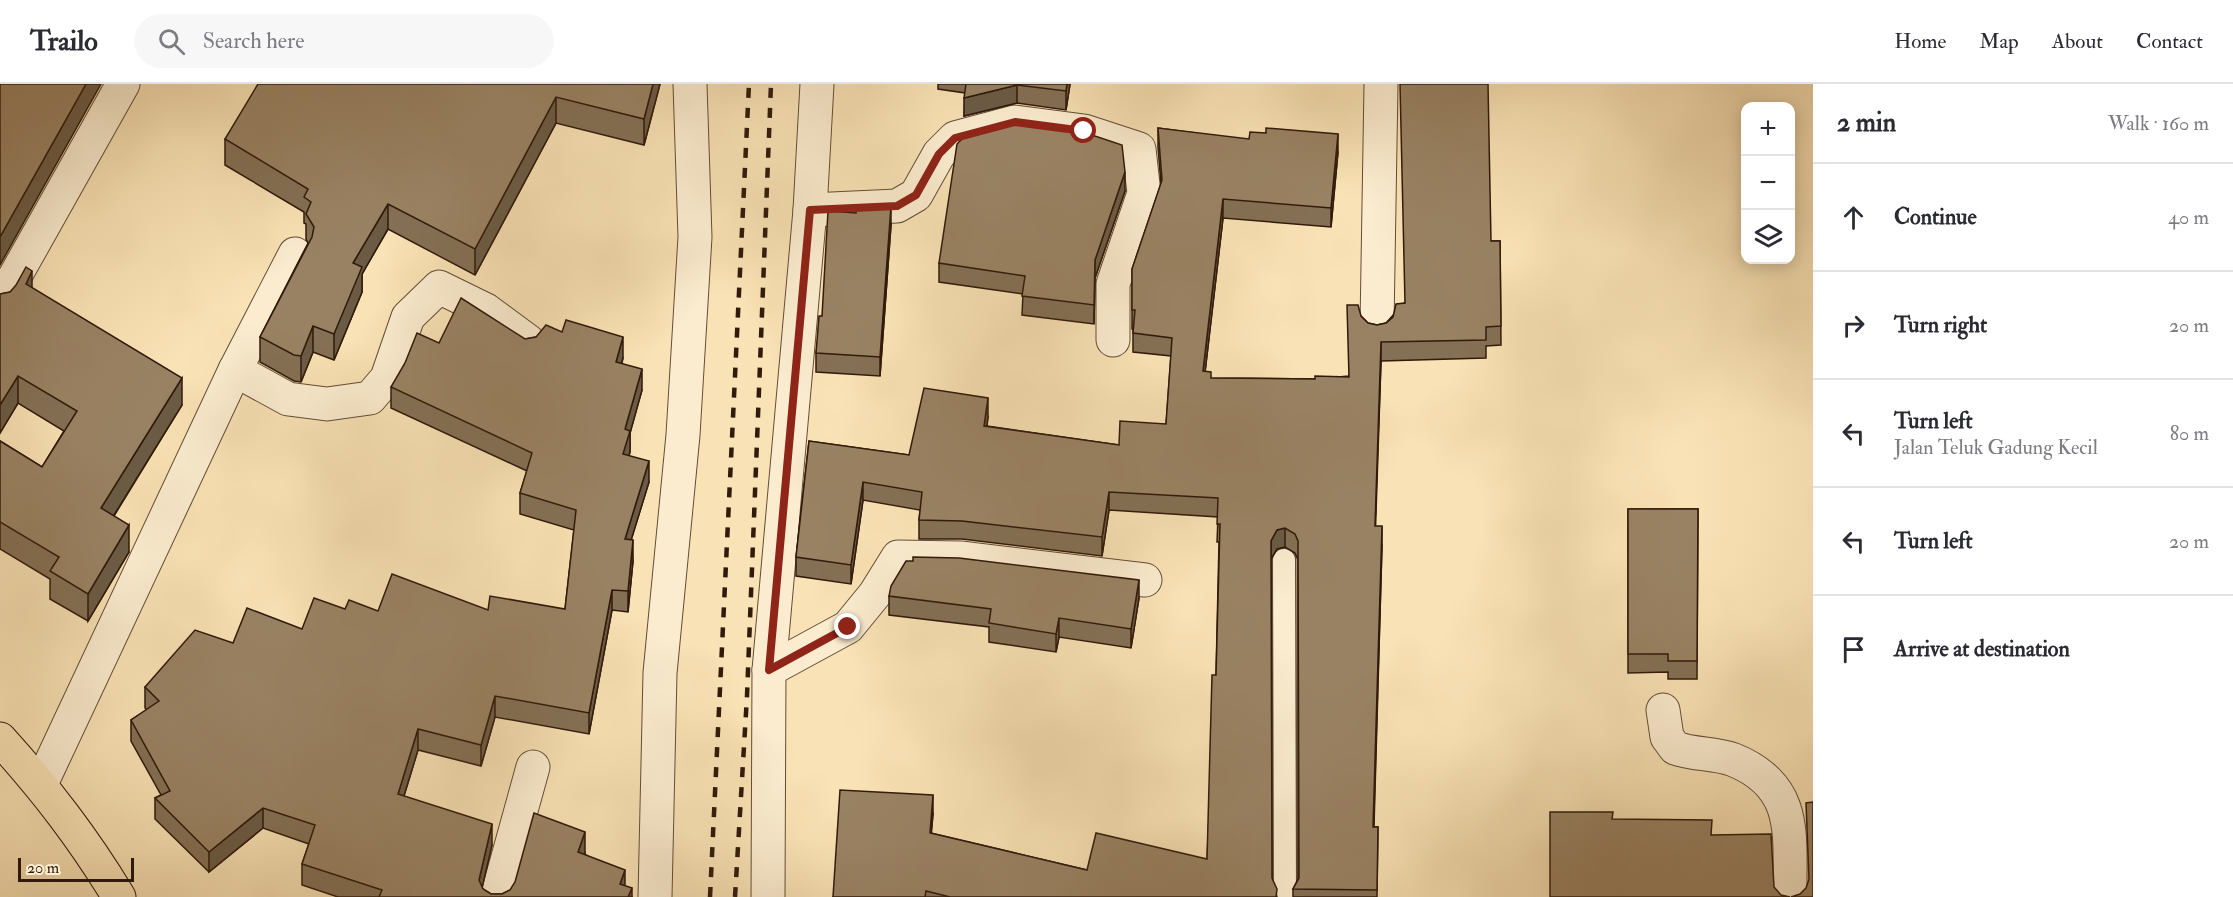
<!DOCTYPE html>
<html lang="en">
<head>
<meta charset="utf-8">
<style>
  :root { --surface:#fff; --page:#f7f7f7; --text:#2b2b33; --muted:#7c7c81; --line:#e1e1e2 }
  body { margin:0; font-family:"IM FELL Double Pica",serif; background:var(--page); color:var(--text) }
  .controls { position:absolute; right:18px; top:18px; display:grid; overflow:hidden; border-radius:12px; box-shadow:0 3px 15px #0003 }
  .controls button { width:54px; height:54px; display:grid; place-items:center; padding:0; border:0; border-bottom:2px solid var(--line); background:var(--surface); color:var(--text); font:30px sans-serif }
  .scale { position:absolute; left:18px; bottom:15px; width:116px; box-sizing:border-box; padding-left:6px; border:3px solid #311a0b; border-top:0; font-size:16px; line-height:21px; white-space:nowrap; color:#311a0b; -webkit-text-stroke:4px #fbeccf; paint-order:stroke }
  .stop { position:absolute; width:18px; height:18px; margin:-14px; border:4px solid #8f2418; border-radius:50%; background:#fff }
  .stop.end { background:#8f2418; border-color:#fff; box-shadow:0 2px 6px #0008 }
  .list { margin:0; padding:0; list-style:none }
  h2 { display:flex; justify-content:space-between; align-items:center; height:78px; margin:0; padding:0 24px; font-size:26px }
  h2 small { font-size:20px; font-weight:400; color:var(--muted) }
  .list li { display:grid; grid-template-columns:39px 1fr auto; gap:18px; align-items:center; box-sizing:border-box; height:108px; padding:0 24px; border-top:2px solid var(--line) }
  .list b { display:block; font-size:22px; white-space:nowrap }
  .list p { margin:0; font-size:20px; white-space:nowrap; color:var(--muted) }
  .list em { font-size:20px; font-style:normal; color:var(--muted) }
  .icon { flex:none; width:33px; height:33px; fill:none; stroke:currentColor; stroke-width:2; stroke-linecap:round; stroke-linejoin:round }
  .map { position:relative; flex:none; width:1813px; height:813px; overflow:hidden }
  header { display:flex; align-items:center; gap:36px; box-sizing:border-box; height:84px; padding:0 30px; background:var(--surface); border-bottom:2px solid var(--line) }
  header strong { font-size:28px }
  nav { display:flex; gap:33px; margin-inline-start:auto; font-size:21px }
  .search { width:420px; height:54px; background:var(--page); display:flex; align-items:center; gap:15px; box-sizing:border-box; padding:0 21px; border-radius:33px; color:var(--muted); font-size:22px }
  main { display:flex }
  aside { flex:1; background:var(--surface) }
  .map>svg:first-child { display:block }
</style>
</head>
<body>
<header>
<strong>Trailo</strong>
<div class="search"><svg class="icon" aria-label="search" viewBox="0 0 24 24"><circle cx="10" cy="10" r="6"/><path d="M15 15l6 6"/></svg>Search here</div>
<nav><a>Home</a><a>Map</a><a>About</a><a>Contact</a></nav>
</header>
<main>
<div class="map">
<svg width="1813" height="813" viewBox="0 0 1813 813">
  <rect width="100%" height="100%" fill="#f9e2b5"/>
  <filter id="stains"><feTurbulence type="fractalNoise" baseFrequency=".00333" numOctaves="4"/><feColorMatrix values="0 0 0 0 .2 0 0 0 0 .09 0 0 0 0 .02 0 0 0 .5 -.17"/></filter>
  <radialGradient id="worn" r=".72"><stop offset=".6" stop-color="#630" stop-opacity="0"/><stop offset="1" stop-color="#630" stop-opacity=".3"/></radialGradient>
  <g fill="none" stroke-linecap="round" stroke-linejoin="round">
    <defs>
      <path id="lane" d="M1284,476L1285,813"/>
      <g id="street">
        <path d="M810,126L897,122L916,111L939,70L955,54L1015,38L1084,47L1139,65L1144,109L1113,200V256"/>
        <path d="M0,219L123,0"/>
        <path d="M1377,241L1381,0"/>
        <path d="M235,286L288,315L327,320L370,314L387,294L408,233L439,203L486,226L528,257"/>
        <path d="M769,586L848,543L875,510L898,473L960,474L1145,496"/>
        <path d="M1663,626L1667,653L1675,664C1694,671 1716,669 1734,676C1800,703 1789,753 1790,813"/>
        <path d="M41,700L235,286L295,170"/>
        <path d="M497,813L533,683"/>
        <path d="M655,813L660,589L683,351L695,153L690,0"/>
        <path d="M768,813L769,586L810,126L817,0"/>
      </g>
      <path id="primary" d="M0,655C47,707 83,754 119,813"/>
    </defs>
    <use href="#lane" stroke="#634c36" stroke-width="25"/>
    <use href="#street" stroke="#634c36" stroke-width="35"/>
    <use href="#primary" stroke="#311a0b" stroke-width="35"/>
    <use href="#lane" stroke="#fbeccf" stroke-width="22"/>
    <use href="#street" stroke="#fbeccf" stroke-width="33"/>
    <use href="#primary" stroke="#f9e2b5" stroke-width="33"/>
    <g stroke="#311a0b" stroke-width="4.5" stroke-dasharray="10 10" stroke-linecap="butt">
      <path d="M710,813L749,0"/>
      <path d="M735,813L747,612L771,0"/>
    </g>
  </g>
  <g fill="#847055" stroke="#311a0b" stroke-width="1.5">
    <path d="M660,0L644,61L556,39L475,191L388,145L362,190V208L334,276L313,268L301,298L294,297L260,278V253L308,159L306,155V140L304,139V128L225,81V55Z"/>
    <path d="M938,0H1070L1066,26L1017,19L964,32L965,9L938,5Z"/>
    <path d="M1158,44L1338,68L1331,143L1223,134L1205,288L1211,294L1315,295L1349,292L1361,232L1368,239L1377,241L1386,239L1404,219L1491,157H1500L1501,261L1486,262V274L1381,277L1375,442L1382,461L1374,743H1378L1377,813H1293V805L1298,795V476L1295,469L1285,463L1277,465L1271,475L1272,794L1277,813H833L933,730L931,749L1087,786L1207,775L1216,591L1219,458H1217L1218,433L1109,426L1102,472L962,455H919V436L920,426L863,416L851,500L796,492V473L809,357L909,371L988,333L987,342L1119,361L1166,340L1171,272L1133,268V245H1132V185L1161,100L1158,63Z"/>
    <path d="M1125,107L1095,194L1094,240L1022,231L1023,210L939,198V179Z"/>
    <path d="M891,141L880,292L816,288V269L822,232Z"/>
    <path d="M32,204L182,321L114,432L129,468L88,537L50,515V495L0,465V357L42,383L64,347L18,319L0,349V210Z"/>
    <path d="M562,248L623,274L622,279L642,306L630,349V368L629,372L649,398L631,456L633,477L628,528L612,526L589,650L495,633L481,682L418,666L404,712L492,761L482,803L483,805L491,810H502L585,769V770L625,802L632,813H338L302,801V780L309,760L263,744L209,788L155,735V714L161,711L131,657V636L147,626L145,624V603L233,559L302,545L345,525L378,527L565,525L574,446L520,430V409L527,387L391,324V303L439,259L525,255Z"/>
    <path d="M1628,425H1698L1697,595H1668V588L1628,589Z"/>
    <path d="M889,512L1139,514L1131,564L1059,553L1056,568L989,558V543L889,531Z"/>
  </g>
  <g fill="#6b5b45" stroke="#311a0b" stroke-width="1.5">
    <path d="M86,0H101L0,181V153Z"/>
    <path d="M653,0H660L644,61V35Z"/>
    <path d="M1067,0H1070L1066,26V7Z"/>
    <path d="M1017,1V19L964,32V14Z"/>
    <path d="M556,13V39L475,191V165Z"/>
    <path d="M1338,50V68L1331,143V124Z"/>
    <path d="M1125,88V107L1095,194L1094,240L1095,176Z"/>
    <path d="M1223,115V134L1203,306V287Z"/>
    <path d="M388,120V145L362,190V208L334,276V250L353,179Z"/>
    <path d="M891,122V141L880,292V273Z"/>
    <path d="M32,187V214L26,200Z"/>
    <path d="M313,242V268L301,298V272Z"/>
    <path d="M623,253V274L616,298V278Z"/>
    <path d="M1381,258V277L1375,460V442Z"/>
    <path d="M642,285V306L630,349V368L623,391V370L625,345Z"/>
    <path d="M18,292V319L0,349V321Z"/>
    <path d="M182,294V321L101,452V424Z"/>
    <path d="M988,314V333L984,360V342Z"/>
    <path d="M649,377V398L625,476V455Z"/>
    <path d="M863,398V416L851,500V481Z"/>
    <path d="M1109,408V426L1102,472V453Z"/>
    <path d="M129,441V468L88,537V510Z"/>
    <path d="M1382,442V461L1373,762V743Z"/>
    <path d="M1285,444V463L1277,465L1271,475V457L1277,446Z"/>
    <path d="M633,456V477L628,528V507Z"/>
    <path d="M1139,496V514L1131,564V545Z"/>
    <path d="M612,506V526L589,650V629Z"/>
    <path d="M1059,534V553L1056,568V550Z"/>
    <path d="M495,612V633L481,682V661Z"/>
    <path d="M418,645V666L398,731V710Z"/>
    <path d="M933,711V730L930,767V749Z"/>
    <path d="M263,724V744L209,788V768Z"/>
    <path d="M492,740V761L480,813L479,796Z"/>
    <path d="M585,748V769L578,789V768Z"/>
    <path d="M625,786V807L620,800Z"/>
    <path d="M632,804V813H628Z"/>
  </g>
  <g fill="#998263" stroke="#311a0b" stroke-width="1.5">
    <path d="M0,0H86L0,153Z"/>
    <path d="M258,0H653L644,35L556,13L475,165L388,120L353,179L362,183L334,250L313,242L301,272L294,271L260,253L312,153L314,143L306,130L311,118L304,113L308,105L225,55Z"/>
    <path d="M966,0H1067L1066,7L1017,1L964,14Z"/>
    <path d="M1400,0H1488L1491,157H1500L1501,242L1486,243V256L1381,258L1375,442H1382L1373,743H1378L1377,806L1293,805L1299,794L1298,457L1295,450L1285,444L1277,446L1271,457L1272,794L1277,805L1276,813H950L926,807L925,813H833L840,706L933,711L930,749L1087,786L1096,749L1207,775L1212,591H1216L1220,440H1217L1218,414L1109,408L1102,453L962,437L919,436L922,408L863,398L851,481L796,473L809,357L909,371L924,304L988,314L984,342L1119,361L1120,337L1166,340L1172,254L1133,249L1135,226H1132V185L1162,96L1158,44L1249,55L1250,48L1266,49V44L1338,50L1331,124L1223,115L1203,287L1211,288V294L1315,295V292L1349,293L1347,221H1358L1361,232L1368,239L1377,241L1386,239L1393,233L1396,220L1405,219Z"/>
    <path d="M1016,39L1080,47L1122,61L1125,88L1095,176L1094,221L1022,212L1025,192L939,179L957,60L965,52Z"/>
    <path d="M891,122L880,273L816,269L819,232H822L828,127L856,129V124Z"/>
    <path d="M26,183L32,187L26,200L182,294L101,424L129,441L88,510L50,487L59,473L0,438V357L42,383L77,327L18,292L0,321V210L10,208L16,201Z"/>
    <path d="M461,214L525,255L536,253L546,241L562,248L566,236L623,253L616,278L642,285L625,345L630,347L623,370L649,377L625,455L633,456L628,507L612,506L589,629L495,612L481,661L418,645L398,710L492,740L479,796L483,805L491,810H502L510,806L515,798L534,729L585,748L578,768L625,786L620,800L632,804L628,813H379L382,806L302,780L315,741L263,724L209,768L155,714L170,707L131,636L159,617L145,603L195,546L233,559L247,524L302,545L314,514L345,525L349,516L378,527L392,490L488,526L490,512L565,525L576,426L520,409L532,369L391,303L405,279L417,249L439,259Z"/>
    <path d="M1628,425H1698L1697,577H1668V570H1628Z"/>
    <path d="M913,473L959,474L1139,496L1131,545L1059,534L1056,550L989,539L991,525L889,512L891,502L906,477H913Z"/>
    <path d="M1813,718V813H1791L1800,810L1806,804L1809,795L1806,719Z"/>
    <path d="M1550,728H1613L1612,735L1712,736L1711,751L1771,750L1774,803L1781,811L1790,813H1550Z"/>
  </g>
  <g fill="none" stroke-linecap="round" stroke-linejoin="round">
    <path stroke="#8f2418" stroke-width="8" d="M848,543L769,586L810,126L897,122L916,111L939,70L955,54L1015,38L1084,47"/>
  </g>
  <rect width="100%" height="100%" filter="url(#stains)"/>
  <rect width="100%" height="100%" fill="url(#worn)"/>
</svg>
<div class="controls">
<button>+</button>
<button>−</button>
<button><svg class="icon" aria-label="layers" viewBox="0 0 24 24"><path d="M12 4l9 5-9 5-9-5zM3 14l9 5 9-5"/></svg></button>
</div>
<div class="scale">20 m</div>
<div class="stop" style="left:1084px;top:47px"></div>
<div class="stop end" style="left:848px;top:543px"></div>
</div>
<aside>
<h2>2 min<small>Walk · 160 m</small></h2>
<ul class="list">
<li><svg class="icon" aria-label="ahead" viewBox="0 0 24 24"><path d="M12 20V5M6 11l6-6 6 6"/></svg><div><b>Continue</b></div><em>40 m</em></li>
<li><svg class="icon" aria-label="right" viewBox="0 0 24 24"><path d="M7 20v-9h11M14 6l5 5-5 5"/></svg><div><b>Turn right</b></div><em>20 m</em></li>
<li><svg class="icon" aria-label="left" viewBox="0 0 24 24"><path d="M17 20v-9H6M10 6l-5 5 5 5"/></svg><div><b>Turn left</b><p>Jalan Teluk Gadung Kecil</p></div><em>80 m</em></li>
<li><svg class="icon" aria-label="left" viewBox="0 0 24 24"><path d="M17 20v-9H6M10 6l-5 5 5 5"/></svg><div><b>Turn left</b></div><em>20 m</em></li>
<li><svg class="icon" aria-label="arrive" viewBox="0 0 24 24"><path d="M6 21V4h12l-3 4 3 4H6"/></svg><div><b>Arrive at destination</b></div></li>
</ul>
</aside>
</main>
</body>
</html>
